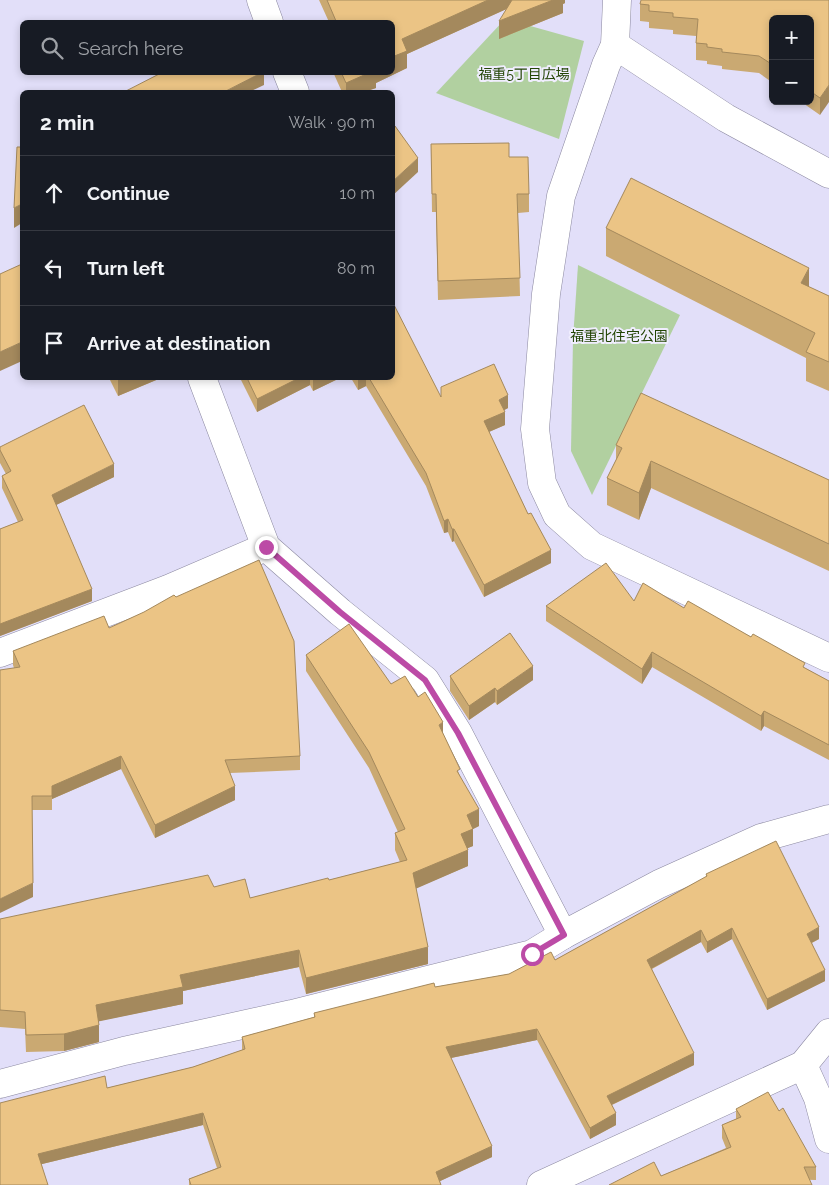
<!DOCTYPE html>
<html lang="en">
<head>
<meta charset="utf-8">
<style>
  :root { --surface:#171b24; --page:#242831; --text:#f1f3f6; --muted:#9ea1a6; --line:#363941 }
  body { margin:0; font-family:Raleway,"Noto Sans JP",sans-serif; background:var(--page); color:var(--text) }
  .controls { position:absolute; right:15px; top:15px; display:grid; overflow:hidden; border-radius:8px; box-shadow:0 2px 8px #0003 }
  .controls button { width:45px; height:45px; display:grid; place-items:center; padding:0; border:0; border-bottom:1px solid var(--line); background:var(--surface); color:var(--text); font:25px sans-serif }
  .stop { position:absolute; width:15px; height:15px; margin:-11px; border:4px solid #bc4ba6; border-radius:50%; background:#fff }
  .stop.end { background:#bc4ba6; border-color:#fff; box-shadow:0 1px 5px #0008 }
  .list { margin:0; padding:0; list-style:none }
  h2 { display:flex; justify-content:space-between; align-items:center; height:65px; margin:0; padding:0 20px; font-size:21px }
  h2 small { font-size:16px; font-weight:400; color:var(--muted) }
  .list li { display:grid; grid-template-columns:32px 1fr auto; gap:15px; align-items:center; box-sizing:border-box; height:75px; padding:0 20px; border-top:1px solid var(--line) }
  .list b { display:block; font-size:19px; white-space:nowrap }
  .list em { font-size:16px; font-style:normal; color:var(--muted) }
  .icon { flex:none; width:28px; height:28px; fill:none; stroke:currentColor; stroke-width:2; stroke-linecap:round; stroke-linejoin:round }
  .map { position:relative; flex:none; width:829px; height:1185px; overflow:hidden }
  .search { position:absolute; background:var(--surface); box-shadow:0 2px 8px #0003; left:20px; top:20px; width:375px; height:55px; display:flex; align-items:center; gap:12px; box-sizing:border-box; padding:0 18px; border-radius:8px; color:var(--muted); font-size:19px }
  .panel { position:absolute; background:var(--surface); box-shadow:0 2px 8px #0003; left:20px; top:90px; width:375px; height:290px; border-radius:8px }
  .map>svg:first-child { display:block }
</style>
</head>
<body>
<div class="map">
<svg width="829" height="1185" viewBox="0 0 829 1185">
  <rect width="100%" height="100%" fill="#e2dff9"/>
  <g fill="#b1d0a0">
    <path d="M505,19L584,41L559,139L436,93Z"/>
    <path d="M578,265L680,315L592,495L571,451L573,339Z"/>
  </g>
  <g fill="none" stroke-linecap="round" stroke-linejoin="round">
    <defs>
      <g id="minor">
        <path d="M261,0L269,22"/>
        <path d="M617,0L615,45L606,65L561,196L546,294L535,429L542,483L557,515L592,546L829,658"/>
        <path d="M615,45L726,118L829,174"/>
        <path d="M287,72L295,92"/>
        <path d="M202,378L266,547L340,612L425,680L458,733L563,935"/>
        <path d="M0,653L168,589L266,547"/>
        <path d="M803,1065L818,1098L829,1139"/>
        <path d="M0,1084L124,1051L292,1014L532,954L563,935L659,884L761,838L829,819"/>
        <path d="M541,1185L803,1065L829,1033"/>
      </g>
    </defs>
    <use href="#minor" stroke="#8b88a0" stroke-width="29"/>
    <use href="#minor" stroke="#fff" stroke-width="28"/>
  </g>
  <g fill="#caa972">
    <path d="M319,0H565V3L563,4V13L499,39L506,9L407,54V68L376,83V88L364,92H342L333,72H392V22H329Z"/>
    <path d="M829,0L820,115L800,101H810V19H773V83L759,73L722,69V66L707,64V61L696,60V36L673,34V30L649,28V22L640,21V4Z"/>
    <path d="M431,144L509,157L529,194V212L518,213L520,296L438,300L436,212H432Z"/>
    <path d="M606,228L809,287L829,296V391L806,381V358L606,256Z"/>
    <path d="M109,378H161L118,396Z"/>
    <path d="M240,378H340L313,391L310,385L257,412Z"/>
    <path d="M351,378H392L441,397L508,408L504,410L505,425L489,432L528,514L551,563L484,597L454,541L452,542L448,532L444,533L426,486L366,386L358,390Z"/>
    <path d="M616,445L829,480V571L651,488L639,520L607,505V478L616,460Z"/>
    <path d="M0,447L114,477L56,505L92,601L0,636V529L18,522L2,488V476L6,474L0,463Z"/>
    <path d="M634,601L684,608L805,668L829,681V760L764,726L761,731L652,667L642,684L546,621V606Z"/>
    <path d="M109,628L300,756V770L230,773L235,800L155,838L121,769L52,799V810H32L33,897L14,668L13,665V651Z"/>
    <path d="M306,655L391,684L443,734L460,776L479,826L473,829V846L467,848L468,866L416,888L428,964L306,994L299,967L183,991V1004L98,1021L99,1042L64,1051L26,1052L25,1029L0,1027V919L214,887L250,898L329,880L400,862L395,850V833L398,832L369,768L306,671Z"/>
    <path d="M450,676L533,680L497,705L495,702L469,720L450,691Z"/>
    <path d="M706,874L819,939L812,943L825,981L767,1010L732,939L707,953L701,942L652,969L694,1065L612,1105L616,1125L590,1139L537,1040L451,1058L492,1157L440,1181L441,1185H189V1179L217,1168L203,1125L42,1164L0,1185L107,1088L193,1067L242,1050V1037L314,1017V1013L435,987L509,974L555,960L706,877Z"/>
    <path d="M736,1109L779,1111L816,1167V1180L661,1176L726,1148L722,1138V1125L736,1119Z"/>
  </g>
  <g fill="#a4895d">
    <path d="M488,0H520V3L407,54V68L376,83V88L364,92H346V83L371,72H392V57L402,39Z"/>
    <path d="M553,0H565V3L563,4V13L499,39V21Z"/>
    <path d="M263,72H264V85L249,92H224Z"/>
    <path d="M829,85V102L820,115V98Z"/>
    <path d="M418,158V172L392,196V182Z"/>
    <path d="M22,204V223L14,228V208Z"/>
    <path d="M809,268V296L801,283Z"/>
    <path d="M22,342V361L0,371V352Z"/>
    <path d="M118,378H161L118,396Z"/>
    <path d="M299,378H310V385L257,412V399Z"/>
    <path d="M313,378H340L313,391Z"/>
    <path d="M358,378H366V386L358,390Z"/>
    <path d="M508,395V408L499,413V400Z"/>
    <path d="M505,412V425L484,434V421Z"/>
    <path d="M651,461V488L639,520V493Z"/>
    <path d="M114,464V477L52,507V495Z"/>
    <path d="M448,519V532L444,533V521Z"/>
    <path d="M452,529H454V541L452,542Z"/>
    <path d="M551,550V563L484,597V585Z"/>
    <path d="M92,589V601L0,636V624Z"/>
    <path d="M652,652V667L642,684V669Z"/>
    <path d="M533,666V680L497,705V691Z"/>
    <path d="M495,688V702L469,720V706Z"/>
    <path d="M764,711V726L761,731V716Z"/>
    <path d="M443,722V739L439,725Z"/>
    <path d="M121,756V769L52,799V786Z"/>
    <path d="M235,786V800L155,838V825Z"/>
    <path d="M479,809V826L473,829V846L461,851V834L467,815Z"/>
    <path d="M468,850V866L413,890V873Z"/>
    <path d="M33,883V897L0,913V899Z"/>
    <path d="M819,927V939L807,945V934Z"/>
    <path d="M732,928V939L707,953V942Z"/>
    <path d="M701,930V942L647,971V960Z"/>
    <path d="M428,947V964L306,994V978Z"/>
    <path d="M299,950V967L183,991V1004L96,1022V1005L180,975Z"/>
    <path d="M825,970V981L767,1010V999Z"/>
    <path d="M99,1025V1042L64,1051V1034Z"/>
    <path d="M537,1029V1040L446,1059V1047Z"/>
    <path d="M694,1053V1065L607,1107V1096Z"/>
    <path d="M203,1113V1125L38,1165V1154Z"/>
    <path d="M616,1113V1125L590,1139V1128Z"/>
    <path d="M492,1146V1157L436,1183V1172Z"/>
  </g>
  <g fill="#ebc485" stroke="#a4895d">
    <path d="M327,0H488L402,39L407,51L392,57V22H335L334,21H336Z"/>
    <path d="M512,0H553L499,21Z"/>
    <path d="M641,0H829V85L820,98L810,91V19H773V65L759,56L722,52V49L707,47V44L696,43L698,19L673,17V13L649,11V5L640,4Z"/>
    <path d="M163,72H263L224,92H124Z"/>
    <path d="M341,72H371L346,83Z"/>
    <path d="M395,126L418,158L392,182V128Z"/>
    <path d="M509,143V157H528L529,194H517L520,278L438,281L436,194H432L431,144Z"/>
    <path d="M17,147H22V204L14,208Z"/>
    <path d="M631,178L809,268L801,283L829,296V362L806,352L815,333L606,228Z"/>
    <path d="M22,264V342L0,352V274Z"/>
    <path d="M392,301L441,397V387L494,364L508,395L499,400L505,412L484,421L528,514L531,513L551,550L484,585L454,529H452L448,519L444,521L426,473L369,378H392Z"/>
    <path d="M247,378H299L257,399Z"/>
    <path d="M641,393L829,480V544L651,461L639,493L607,478L622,448L616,445Z"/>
    <path d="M84,405L114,464L52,495L92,589L0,624V529L23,520L2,476L11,471L0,450V447Z"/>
    <path d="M259,560L294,641L300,756L225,760L235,786L155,825L121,756L52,786V796H32L33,883L0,899V670L20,667L13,651L104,616L109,628L144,612L174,595L176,597Z"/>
    <path d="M606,563L634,601L643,583L684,608L688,601L751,637L753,634L805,663L803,667L829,681V745L764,711L761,716L652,652L642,669L546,606Z"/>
    <path d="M349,624L391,684L405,676L418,697L425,692L443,722L439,725L460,769L457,771L479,809L467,815L473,829L461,834L468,850L413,873L428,947L306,978L299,950L180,975L183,987L96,1005L99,1025L64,1034L26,1035L25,1012L0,1010V919L208,875L214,887L245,879L250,898L328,878L329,880L407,860L395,833L405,829L369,752L306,655Z"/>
    <path d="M510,633L533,666L497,691L495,688L469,706L450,676Z"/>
    <path d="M776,841L819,927L807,934L825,970L767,999L732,928L707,942L701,930L647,960L694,1053L607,1096L616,1113L590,1128L537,1029L446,1047L492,1146L436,1172L441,1185H191L189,1179L221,1167L203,1113L38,1154L48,1185H0V1103L105,1076L107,1088L193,1067L245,1049L242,1037L315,1017L314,1013L434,983L435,987L509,974L551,952L555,960L707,876L706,874Z"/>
    <path d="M768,1092L779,1111L783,1108L816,1167H804L812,1185H609L654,1162L661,1176L731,1147L722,1125L741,1117L736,1109Z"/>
  </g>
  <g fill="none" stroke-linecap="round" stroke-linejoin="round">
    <path stroke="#bc4ba6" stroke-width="6" d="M266,547L340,612L425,680L458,733L564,935L532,954"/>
  </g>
  <g text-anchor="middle" stroke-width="4" stroke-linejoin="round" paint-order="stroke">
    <g font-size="14" fill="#234505" stroke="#f0eefe">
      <text x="524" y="79">福重5丁目広場</text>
      <text x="619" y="341">福重北住宅公園</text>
    </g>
  </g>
</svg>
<div class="controls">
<button>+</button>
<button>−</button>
</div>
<div class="stop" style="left:532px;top:954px"></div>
<div class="stop end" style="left:266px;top:547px"></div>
<div class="search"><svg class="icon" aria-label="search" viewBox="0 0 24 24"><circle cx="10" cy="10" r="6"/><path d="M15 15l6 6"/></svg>Search here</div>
<section class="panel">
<h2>2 min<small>Walk · 90 m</small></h2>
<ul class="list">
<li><svg class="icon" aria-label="ahead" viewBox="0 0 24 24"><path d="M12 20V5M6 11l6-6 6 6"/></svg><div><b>Continue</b></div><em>10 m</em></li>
<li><svg class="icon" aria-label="left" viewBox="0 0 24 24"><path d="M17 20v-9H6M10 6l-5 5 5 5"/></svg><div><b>Turn left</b></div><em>80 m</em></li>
<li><svg class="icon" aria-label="arrive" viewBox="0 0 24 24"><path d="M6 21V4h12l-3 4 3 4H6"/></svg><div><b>Arrive at destination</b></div></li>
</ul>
</section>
</div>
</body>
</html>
